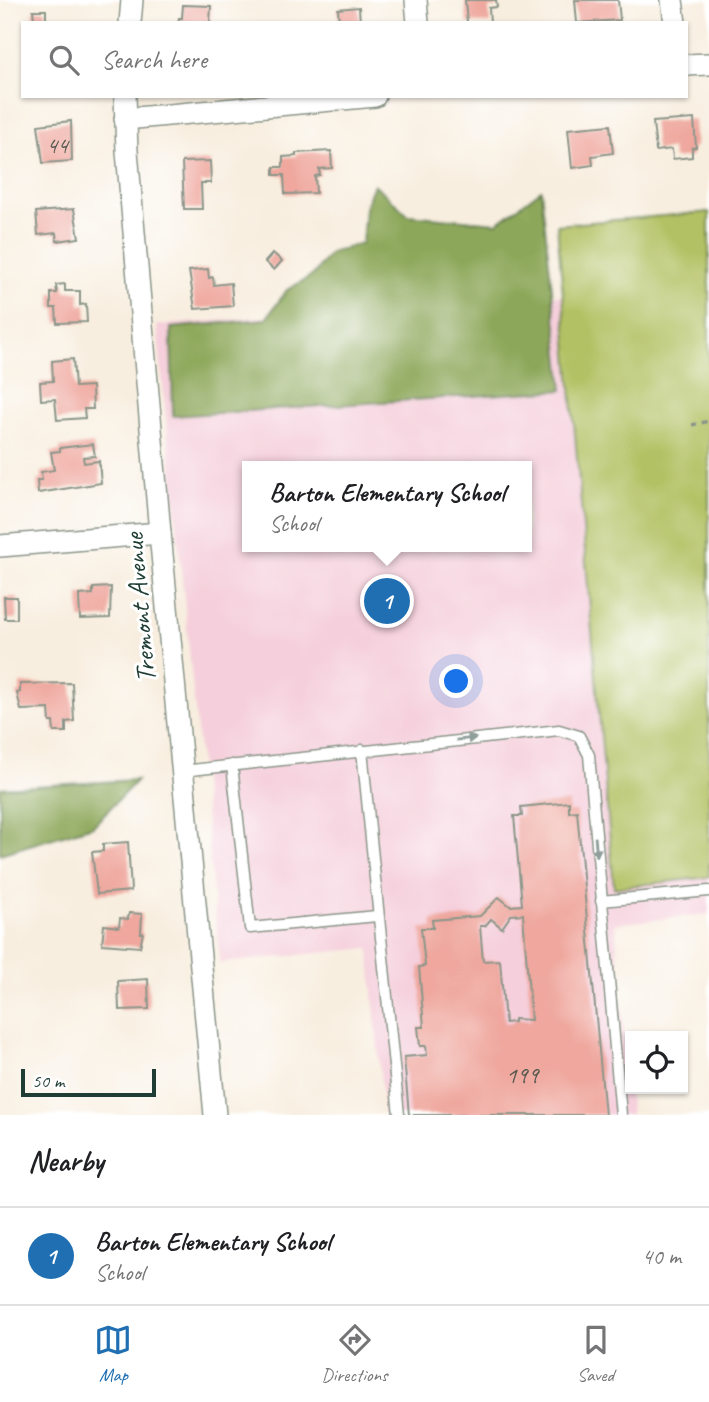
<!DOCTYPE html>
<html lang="en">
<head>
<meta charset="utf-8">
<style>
  :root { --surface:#fff; --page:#f2f2f2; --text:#202124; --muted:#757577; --line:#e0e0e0; --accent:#1f6fb2 }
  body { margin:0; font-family:Caveat,sans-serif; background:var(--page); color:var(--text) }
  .controls { position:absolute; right:21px; bottom:21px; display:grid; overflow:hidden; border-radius:0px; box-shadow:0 2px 5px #0004 }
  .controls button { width:63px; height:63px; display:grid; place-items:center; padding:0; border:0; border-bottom:2px solid var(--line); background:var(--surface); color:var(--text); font:35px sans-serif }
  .scale { position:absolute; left:21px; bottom:18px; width:135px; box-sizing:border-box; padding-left:7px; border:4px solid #1f3d34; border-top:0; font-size:19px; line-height:24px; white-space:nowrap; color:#1f3d34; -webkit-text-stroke:5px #fff; paint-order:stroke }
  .you { position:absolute; left:457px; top:682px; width:24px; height:24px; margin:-18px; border:5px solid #fff; border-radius:50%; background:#1a73e8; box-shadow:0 0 0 10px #1a73e833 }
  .badge { display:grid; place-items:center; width:46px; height:46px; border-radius:50%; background:var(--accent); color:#fff; font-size:23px; font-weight:700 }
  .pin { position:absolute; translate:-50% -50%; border:4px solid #fff; box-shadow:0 2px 7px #0006 }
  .popup { position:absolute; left:242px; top:461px; width:290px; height:91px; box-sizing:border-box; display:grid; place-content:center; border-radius:0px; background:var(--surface); filter:drop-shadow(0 2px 5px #0005); font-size:23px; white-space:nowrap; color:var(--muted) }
  .popup b { font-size:26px; color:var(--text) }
  .popup::after { content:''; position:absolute; left:50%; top:100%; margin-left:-14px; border:14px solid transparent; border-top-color:var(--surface) }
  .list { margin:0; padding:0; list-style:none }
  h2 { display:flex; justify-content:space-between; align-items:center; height:91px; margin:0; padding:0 28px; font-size:30px }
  h2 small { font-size:23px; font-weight:400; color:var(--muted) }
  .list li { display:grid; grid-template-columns:46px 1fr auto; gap:21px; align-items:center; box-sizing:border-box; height:98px; padding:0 28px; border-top:2px solid var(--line) }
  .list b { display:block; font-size:26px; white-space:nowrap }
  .list p { margin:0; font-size:23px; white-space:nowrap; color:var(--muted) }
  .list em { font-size:23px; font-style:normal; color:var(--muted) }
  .icon { flex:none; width:38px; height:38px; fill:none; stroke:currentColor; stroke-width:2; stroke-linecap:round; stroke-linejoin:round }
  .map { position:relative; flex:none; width:709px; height:1115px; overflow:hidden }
  .search { position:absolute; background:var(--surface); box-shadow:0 2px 5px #0004; left:21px; right:21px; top:21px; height:77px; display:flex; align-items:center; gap:18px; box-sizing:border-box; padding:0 24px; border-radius:0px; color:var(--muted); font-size:26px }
  .sheet { height:189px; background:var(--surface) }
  nav { display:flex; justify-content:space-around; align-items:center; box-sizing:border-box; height:98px; border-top:2px solid var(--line); background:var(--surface); font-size:19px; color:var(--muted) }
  nav a { display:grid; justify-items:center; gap:4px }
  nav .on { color:var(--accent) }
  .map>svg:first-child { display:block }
</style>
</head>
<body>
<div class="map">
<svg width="709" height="1115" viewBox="0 0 709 1115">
  <rect width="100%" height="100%" fill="#fff"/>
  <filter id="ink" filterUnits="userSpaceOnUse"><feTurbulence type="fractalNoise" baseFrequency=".0143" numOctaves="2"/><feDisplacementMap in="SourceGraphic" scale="14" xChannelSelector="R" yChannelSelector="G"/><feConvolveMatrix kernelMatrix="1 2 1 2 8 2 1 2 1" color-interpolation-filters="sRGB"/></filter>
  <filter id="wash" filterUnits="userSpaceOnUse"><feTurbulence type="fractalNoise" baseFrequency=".00686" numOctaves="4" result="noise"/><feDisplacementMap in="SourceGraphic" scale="28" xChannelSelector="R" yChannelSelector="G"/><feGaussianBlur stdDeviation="1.57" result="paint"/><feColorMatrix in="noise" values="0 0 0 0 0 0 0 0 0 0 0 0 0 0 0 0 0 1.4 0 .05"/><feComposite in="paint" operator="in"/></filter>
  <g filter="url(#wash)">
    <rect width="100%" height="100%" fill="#f8eedf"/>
    <path fill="#f5cfdb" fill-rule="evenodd" d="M564,295L614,887L709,877V914L615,924L631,1115H384L369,948L220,963L157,325ZM247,466H527V547H247Z"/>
    <path fill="#b2c164" stroke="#687f4c" stroke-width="2" d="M709,212V877L614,888L557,225Z"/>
    <g fill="#8da75a" stroke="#567247" stroke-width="2">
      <path d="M374,184L408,215L497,223L541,190L563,390L173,416L171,328L266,319L287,290L313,275L330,253L362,243L365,208Z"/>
      <path d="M137,780L93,826L0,854V788Z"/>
    </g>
    <g id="blocks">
      <g fill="#efa79e" fill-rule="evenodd">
        <path d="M465,0H496L497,7L489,8L490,23H467Z"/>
        <path d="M575,0H618L620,20L577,23Z"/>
        <path d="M183,5L211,6L210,23H178L179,18H182Z"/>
        <path d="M359,7L360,23H339L338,9Z"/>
        <path d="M33,10H46V20H34Z"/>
        <path d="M694,119L696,147L692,148V157L673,159L672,149L656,151L653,122Z"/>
        <path d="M71,121L72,161L43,163L38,125Z"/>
        <path d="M610,125L613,153L592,156L593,165L572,168L568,129Z"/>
        <path d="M331,151L332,168L319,169L320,175L315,176L316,193L285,194L284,175H274V167H283V157L296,156V153Z"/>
        <path d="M210,161L211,183H201L202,209H184L182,162Z"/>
        <path d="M74,209L79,238L57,241L56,233L38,235L36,212Z"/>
        <path d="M273,253L282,261L274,270L265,262Z"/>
        <path d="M208,269L209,278L213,277L214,285L231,283L233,306L195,309L189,271Z"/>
        <path d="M65,284V291H80V305L86,304L87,322L57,323L56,308H51V293H57L56,285Z"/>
        <path d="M73,359L75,387L92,386L93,409H84L85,418L57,420L55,399L41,400L40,382L53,381L52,361Z"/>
        <path d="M93,444L95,456L83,457L84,463L99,461L101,483L38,493L37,480H42L41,472L54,470L51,452L60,451V448Z"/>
        <path d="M111,587L110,618L80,619L79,595L93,594V588Z"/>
        <path d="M4,597H17V619H5Z"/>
        <path d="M72,683L74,721L66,722V732H54L53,722H50L49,709L21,710L17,693L20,692V684Z"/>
        <path d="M569,802V812L577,811L605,1115H409L404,1057L427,1055L426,1046H420L418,1027H424L419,967L425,966L421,928H433L432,920L480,916L499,897L510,906L522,905L514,816H522L521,807ZM523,914L531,1020L514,1019V1022L505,1023L500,960L483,961L480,926H485L491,919L502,928L511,915Z"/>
        <path d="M128,842L131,891L97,894L92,852L103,851V844Z"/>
        <path d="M129,913L142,914L141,933H143L140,947L102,944L104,925L119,927L120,918L128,919Z"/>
        <path d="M148,979L149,1009L119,1010L118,981Z"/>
      </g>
    </g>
  </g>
  <g filter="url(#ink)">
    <use href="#blocks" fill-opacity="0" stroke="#8c968a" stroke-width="2"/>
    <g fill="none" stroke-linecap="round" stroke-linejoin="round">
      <defs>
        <g id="service">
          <path d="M362,750L399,1115"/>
          <path d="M232,765L250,928L377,916"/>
          <path d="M182,771L559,730L579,736L589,755L621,1115"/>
          <path d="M601,901L709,891"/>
        </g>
        <g id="minor">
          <path d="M416,0L418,23"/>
          <path d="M672,0L675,23"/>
          <path d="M130,23L132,0"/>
          <path d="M686,65L709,64"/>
          <path d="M125,96L127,151L160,533L215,1115"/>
          <path d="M125,119L375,96"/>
          <path d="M0,546L160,533"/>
        </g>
      </defs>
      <use href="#service" stroke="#8c968a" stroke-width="13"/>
      <use href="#minor" stroke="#8c968a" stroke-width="24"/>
      <path stroke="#8c968a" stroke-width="3.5" stroke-dasharray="5 5" stroke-linecap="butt" d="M692,425L709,421"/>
      <use href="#service" stroke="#fff" stroke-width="10"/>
      <use href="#minor" stroke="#fff" stroke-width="21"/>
    </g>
    <defs><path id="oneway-solid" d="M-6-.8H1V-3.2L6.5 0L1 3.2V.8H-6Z" transform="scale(1.75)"/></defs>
    <g fill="#8f9e9a">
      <use href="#oneway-solid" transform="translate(466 739) rotate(-6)"/>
      <use href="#oneway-solid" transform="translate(596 847) rotate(85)"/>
    </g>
  </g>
  <g text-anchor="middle" stroke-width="6" stroke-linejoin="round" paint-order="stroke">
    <g font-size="24" fill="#53584e">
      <text x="57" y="153">44</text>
      <text x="522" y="1083">199</text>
    </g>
    <g font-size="28" fill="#1f3d34" stroke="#fff">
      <text transform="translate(139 608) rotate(-95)" y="10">Tremont Avenue</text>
    </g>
  </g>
</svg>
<div class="controls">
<button><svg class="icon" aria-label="locate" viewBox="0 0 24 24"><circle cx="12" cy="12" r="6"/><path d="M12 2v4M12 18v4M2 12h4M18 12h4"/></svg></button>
</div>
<div class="scale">50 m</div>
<div class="you"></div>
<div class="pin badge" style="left:387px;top:601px">1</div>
<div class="popup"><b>Barton Elementary School</b>School</div>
<div class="search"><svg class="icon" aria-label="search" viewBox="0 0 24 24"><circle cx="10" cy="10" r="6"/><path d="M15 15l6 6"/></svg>Search here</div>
</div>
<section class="sheet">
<h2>Nearby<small></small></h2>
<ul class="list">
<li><span class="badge">1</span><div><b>Barton Elementary School</b><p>School</p></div><em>40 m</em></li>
</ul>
</section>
<nav>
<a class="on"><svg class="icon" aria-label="map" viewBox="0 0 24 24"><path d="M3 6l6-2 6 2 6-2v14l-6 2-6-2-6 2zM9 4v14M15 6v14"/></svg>Map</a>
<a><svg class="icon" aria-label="directions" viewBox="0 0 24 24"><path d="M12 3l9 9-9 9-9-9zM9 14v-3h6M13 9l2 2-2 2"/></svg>Directions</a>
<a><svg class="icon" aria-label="saved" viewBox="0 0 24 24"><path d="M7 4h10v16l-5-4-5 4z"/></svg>Saved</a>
</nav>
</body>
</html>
